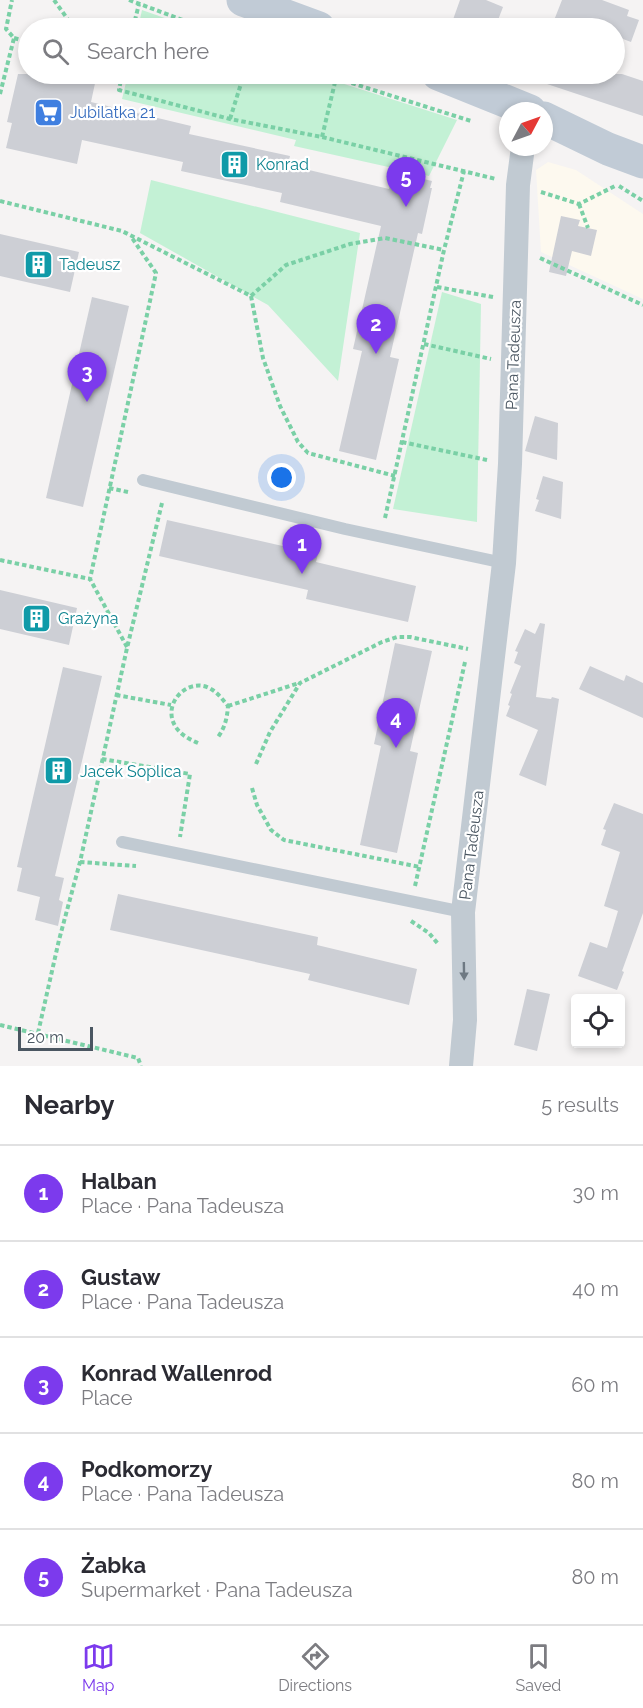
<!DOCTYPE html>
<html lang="en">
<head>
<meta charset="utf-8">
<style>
  :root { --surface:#fff; --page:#f2f2f3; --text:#2b2b33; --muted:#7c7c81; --line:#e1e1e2; --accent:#7c3aed }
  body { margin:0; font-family:Raleway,sans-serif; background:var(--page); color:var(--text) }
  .controls { position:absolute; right:18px; bottom:18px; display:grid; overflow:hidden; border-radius:6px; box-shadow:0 3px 9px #0003 }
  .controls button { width:54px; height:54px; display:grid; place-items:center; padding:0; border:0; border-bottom:2px solid var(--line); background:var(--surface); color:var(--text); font:30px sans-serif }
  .compass { position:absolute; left:499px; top:102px; width:54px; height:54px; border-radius:50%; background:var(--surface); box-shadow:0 3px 9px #0003; rotate:49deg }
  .scale { position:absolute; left:18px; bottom:15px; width:75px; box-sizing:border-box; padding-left:6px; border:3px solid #4a5661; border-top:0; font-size:16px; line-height:21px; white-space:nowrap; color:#4a5661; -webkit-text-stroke:4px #fff; paint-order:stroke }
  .you { position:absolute; left:282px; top:478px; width:21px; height:21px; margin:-15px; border:4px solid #fff; border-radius:50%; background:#1a73e8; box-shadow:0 0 0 9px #1a73e833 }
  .badge { display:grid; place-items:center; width:39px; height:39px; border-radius:50%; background:var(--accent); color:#fff; font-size:20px; font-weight:700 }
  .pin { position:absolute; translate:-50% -50px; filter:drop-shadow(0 2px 3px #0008) }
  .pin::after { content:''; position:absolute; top:32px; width:21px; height:18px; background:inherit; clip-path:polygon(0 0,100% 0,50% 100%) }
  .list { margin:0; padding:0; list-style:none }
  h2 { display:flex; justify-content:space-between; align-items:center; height:78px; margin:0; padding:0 24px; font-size:26px }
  h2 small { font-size:20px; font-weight:400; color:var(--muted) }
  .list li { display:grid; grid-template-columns:39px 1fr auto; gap:18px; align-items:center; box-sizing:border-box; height:96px; padding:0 24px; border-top:2px solid var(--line) }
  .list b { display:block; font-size:22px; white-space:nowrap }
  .list p { margin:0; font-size:20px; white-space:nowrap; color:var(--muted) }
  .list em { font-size:20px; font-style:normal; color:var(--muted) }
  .icon { flex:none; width:33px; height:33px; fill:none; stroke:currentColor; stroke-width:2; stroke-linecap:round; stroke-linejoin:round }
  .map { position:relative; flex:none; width:643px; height:1066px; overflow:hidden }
  .search { position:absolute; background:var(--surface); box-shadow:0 3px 9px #0003; left:18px; right:18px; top:18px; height:66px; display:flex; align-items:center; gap:15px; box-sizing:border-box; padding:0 21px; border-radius:33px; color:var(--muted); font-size:22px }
  .sheet { height:558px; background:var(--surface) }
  nav { display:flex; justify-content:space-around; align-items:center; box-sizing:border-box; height:84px; border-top:2px solid var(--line); background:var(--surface); font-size:16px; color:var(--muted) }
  nav a { display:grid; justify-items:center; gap:3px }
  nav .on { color:var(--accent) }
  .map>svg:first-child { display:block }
</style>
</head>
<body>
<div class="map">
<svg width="643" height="1066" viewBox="0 0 643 1066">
  <rect width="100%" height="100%" fill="#f5f3f3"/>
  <path fill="#fdf9ef" d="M548,162L576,170L643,214V299L541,252L536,170Z"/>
  <g fill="#c3f1d5">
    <path d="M142,10L193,28H138Z"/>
    <path d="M128,74H313L457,120L429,176L294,146L296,140L122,99Z"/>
    <path d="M151,180L360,233L338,381L268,305L140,233Z"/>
    <path d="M442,292L481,304L477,522L393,509Z"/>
  </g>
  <g fill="#cdcfd5">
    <path d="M460,0H486L503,7L495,28H450Z"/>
    <path d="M562,0H602L629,10L627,16L639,20L631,42L615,36V28H551Z"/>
    <path d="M18,74H97L91,102L191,126L189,134L290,156L288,165L389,189L394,172L432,181L430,188H432L422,234L418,233L390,357L399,359L376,460L339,451L362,351L353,349L381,226L280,202L282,193L181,171L183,162L82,140L77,164L6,148L12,123L7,122Z"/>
    <path d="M527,74H622L643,81V116L526,77Z"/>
    <path d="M561,216L580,220L578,226L597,230L591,256L572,251L566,276L549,272Z"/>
    <path d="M0,234L79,252L70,292L0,276Z"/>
    <path d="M92,297L129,306L83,507L46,498Z"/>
    <path d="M535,416L558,423L557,460L525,451Z"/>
    <path d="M543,476L563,482L561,519L535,511L539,500L536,499Z"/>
    <path d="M167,520L318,554L316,562L416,586L408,622L306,599L308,590L159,556Z"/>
    <path d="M0,590L77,608L69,645L0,629Z"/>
    <path d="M540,623L545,624L536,697L551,699L552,697L559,699L546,786L519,775L538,730L506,716L510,706L508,705L512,694L510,693L521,666L514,663L518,652L515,651L525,629L535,634Z"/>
    <path d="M395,643L432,651L410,751L418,753L397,853L360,845L381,746L374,744Z"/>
    <path d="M590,666L624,681L626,675L643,683V718L579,689Z"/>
    <path d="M63,667L102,676L55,876L64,878L59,900L63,902L58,926L35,920L40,897L17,891L22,868L17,867Z"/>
    <path d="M614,803L643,814V913L622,971L624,972L617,990L578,976L590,942L607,948L618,911L604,906L620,852L601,845L606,830L603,829Z"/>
    <path d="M118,894L318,937L317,945L417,969L409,1005L308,980L310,974L110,930Z"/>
    <path d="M527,989L550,994L537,1051L514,1045Z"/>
  </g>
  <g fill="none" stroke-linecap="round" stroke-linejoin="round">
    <g stroke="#7ad0a6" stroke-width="4" stroke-dasharray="4.5 3" stroke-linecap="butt">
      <path d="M54,0L74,28"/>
      <path d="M129,0L204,28"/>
      <path d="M346,20L370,28"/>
      <path d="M133,28L139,4"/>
      <path d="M14,38L28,42"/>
      <path d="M122,74L119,90L230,119L322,137L496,179"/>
      <path d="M323,74L471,121"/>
      <path d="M0,94L14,38L6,29L12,0"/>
      <path d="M230,119L244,74"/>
      <path d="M322,137L336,78"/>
      <path d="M619,186L643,201"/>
      <path d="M541,192L579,204L617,185"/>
      <path d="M0,201L122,231L251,296L286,265L350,244L385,238L444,250"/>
      <path d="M579,204L588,228"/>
      <path d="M540,258L643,305"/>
      <path d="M437,287L493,297"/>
      <path d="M251,296L263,358L280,406L298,442L308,453L395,476"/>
      <path d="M424,344L491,359"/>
      <path d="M402,442L487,460"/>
      <path d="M109,488L128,492"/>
      <path d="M385,518L444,250L464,171"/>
      <path d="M0,560L90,579"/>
      <path d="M127,647L90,579L156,273L132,238"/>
      <path d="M116,695L171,705"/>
      <path d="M228,706L299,683"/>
      <path d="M198,743C191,740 183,736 178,730C158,706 188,675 211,689C218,693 223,700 228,706C227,719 225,727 218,737"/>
      <path d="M102,759L190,774L180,837"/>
      <path d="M256,764L270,732L300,683L382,642L397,637H410L468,649"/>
      <path d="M252,788L257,805L271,830L284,840L420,867"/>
      <path d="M80,862L136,866"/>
      <path d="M415,886L465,662"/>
      <path d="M411,921L429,933L439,945"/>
      <path d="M0,1025L138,1058L141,1066"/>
      <path d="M38,1033L59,940L80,862L127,648L162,503"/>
    </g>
    <g stroke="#c1cad2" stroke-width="12">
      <path d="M143,480L345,529L504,563"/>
      <path d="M122,842L463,912"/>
    </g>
    <path stroke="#c1cad2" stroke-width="24" d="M461,1066L465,1020L463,912L504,563L510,464L518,185L523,147"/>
    <g stroke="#c1cbd6" stroke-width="33">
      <path d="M243,0L319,28"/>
      <path d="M438,74L530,111"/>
      <path d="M544,118L608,149L643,162"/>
    </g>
  </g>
  <defs><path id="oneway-solid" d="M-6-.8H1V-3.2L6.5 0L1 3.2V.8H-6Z" transform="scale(1.5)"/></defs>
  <use fill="#6e7983" href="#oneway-solid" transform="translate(464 971) rotate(89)"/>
  <defs>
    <symbol id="supermarket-square" viewBox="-11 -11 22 22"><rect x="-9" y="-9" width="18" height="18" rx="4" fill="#3f7fe0" stroke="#fff"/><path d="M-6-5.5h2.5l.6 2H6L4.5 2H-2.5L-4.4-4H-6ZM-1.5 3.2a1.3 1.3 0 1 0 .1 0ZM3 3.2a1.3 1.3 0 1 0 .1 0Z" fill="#fff"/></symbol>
    <symbol id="building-square" viewBox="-11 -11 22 22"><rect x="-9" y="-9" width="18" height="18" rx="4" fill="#0f9aa8" stroke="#fff"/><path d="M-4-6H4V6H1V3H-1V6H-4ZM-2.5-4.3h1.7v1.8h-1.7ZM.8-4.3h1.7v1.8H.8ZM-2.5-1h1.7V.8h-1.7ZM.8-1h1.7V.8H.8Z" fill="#fff"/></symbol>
  </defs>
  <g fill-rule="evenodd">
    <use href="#supermarket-square" x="32" y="96" width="33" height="33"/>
    <use href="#building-square" x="218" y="148" width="33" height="33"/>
    <use href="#building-square" x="22" y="248" width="33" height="33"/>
    <use href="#building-square" x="20" y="602" width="33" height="33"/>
    <use href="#building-square" x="42" y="754" width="33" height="33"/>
  </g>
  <g text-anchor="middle" stroke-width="4.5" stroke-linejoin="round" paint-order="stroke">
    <g font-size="16" fill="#366cbe" stroke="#fff" text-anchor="start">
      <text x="70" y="118">Jubilatka 21</text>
    </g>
    <g font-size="16" fill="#0d838f" stroke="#fff" text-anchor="start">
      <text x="256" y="170">Konrad</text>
      <text x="59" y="270">Tadeusz</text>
      <text x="58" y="624">Grażyna</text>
      <text x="80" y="777">Jacek Soplica</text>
    </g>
    <g font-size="16" fill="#4a5661" stroke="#fff">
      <text transform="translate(513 355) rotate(-88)" y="6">Pana Tadeusza</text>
      <text transform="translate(471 845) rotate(-83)" y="6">Pana Tadeusza</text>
    </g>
  </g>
</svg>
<div class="controls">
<button><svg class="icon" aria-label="locate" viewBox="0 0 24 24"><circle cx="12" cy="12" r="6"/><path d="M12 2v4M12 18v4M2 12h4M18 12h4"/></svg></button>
</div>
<svg class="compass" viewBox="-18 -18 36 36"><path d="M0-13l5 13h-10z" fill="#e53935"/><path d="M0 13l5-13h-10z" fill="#7c7c81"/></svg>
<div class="scale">20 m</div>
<div class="you"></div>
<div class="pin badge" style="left:302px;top:574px">1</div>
<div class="pin badge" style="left:376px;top:354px">2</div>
<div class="pin badge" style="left:87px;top:402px">3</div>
<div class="pin badge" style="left:396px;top:748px">4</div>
<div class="pin badge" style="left:406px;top:207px">5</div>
<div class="search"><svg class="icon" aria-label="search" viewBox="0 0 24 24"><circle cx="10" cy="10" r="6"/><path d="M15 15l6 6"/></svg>Search here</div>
</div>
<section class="sheet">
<h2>Nearby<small>5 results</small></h2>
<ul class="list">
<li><span class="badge">1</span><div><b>Halban</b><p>Place · Pana Tadeusza</p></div><em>30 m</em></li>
<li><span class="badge">2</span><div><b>Gustaw</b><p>Place · Pana Tadeusza</p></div><em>40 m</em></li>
<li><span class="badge">3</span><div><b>Konrad Wallenrod</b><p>Place</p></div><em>60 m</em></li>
<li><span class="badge">4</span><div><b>Podkomorzy</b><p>Place · Pana Tadeusza</p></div><em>80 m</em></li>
<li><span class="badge">5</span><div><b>Żabka</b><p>Supermarket · Pana Tadeusza</p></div><em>80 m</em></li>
</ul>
</section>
<nav>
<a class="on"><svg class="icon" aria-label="map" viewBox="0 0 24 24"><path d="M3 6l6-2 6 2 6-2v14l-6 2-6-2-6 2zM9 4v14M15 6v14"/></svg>Map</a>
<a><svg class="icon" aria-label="directions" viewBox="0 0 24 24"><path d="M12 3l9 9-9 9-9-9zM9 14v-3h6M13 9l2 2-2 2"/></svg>Directions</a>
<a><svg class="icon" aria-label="saved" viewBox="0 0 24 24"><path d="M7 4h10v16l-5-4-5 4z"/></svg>Saved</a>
</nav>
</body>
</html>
